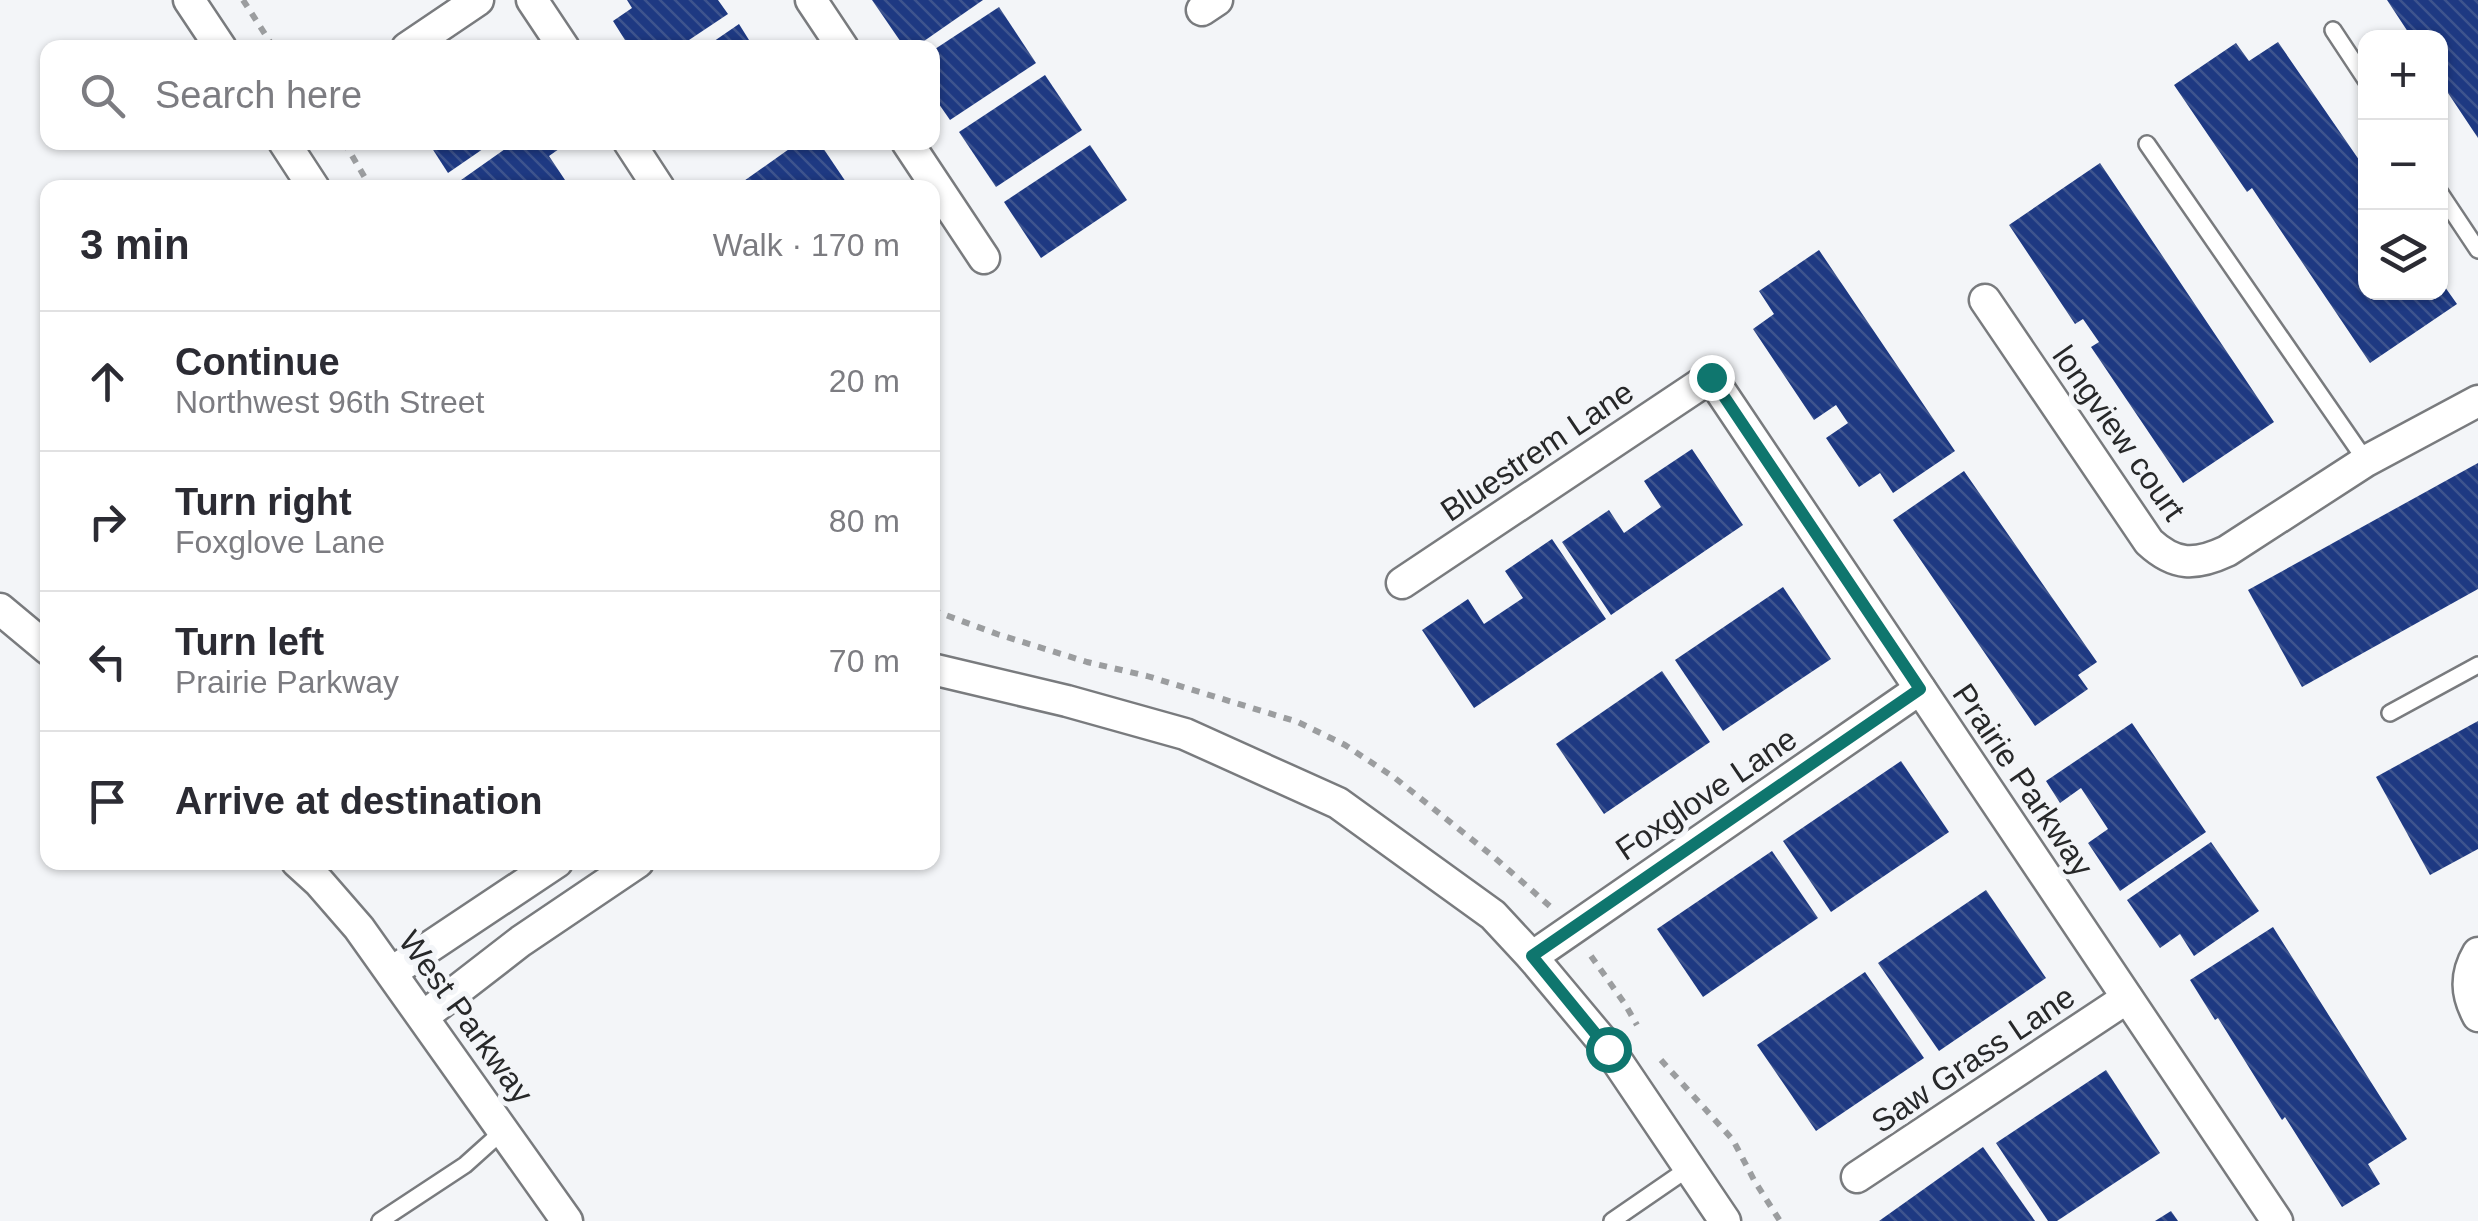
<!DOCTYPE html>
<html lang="en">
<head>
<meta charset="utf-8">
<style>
  :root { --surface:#fff; --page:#f2f2f3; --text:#2b2b33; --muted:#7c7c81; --line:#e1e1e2 }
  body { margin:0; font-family:Arial,sans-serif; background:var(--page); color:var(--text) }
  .controls { position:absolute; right:30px; top:30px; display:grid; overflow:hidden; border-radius:20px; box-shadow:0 2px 8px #0004 }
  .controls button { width:90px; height:90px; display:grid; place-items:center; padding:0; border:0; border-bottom:2px solid var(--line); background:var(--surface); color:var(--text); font:50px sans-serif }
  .stop { position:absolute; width:30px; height:30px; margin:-22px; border:8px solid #0f766e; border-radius:50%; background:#fff }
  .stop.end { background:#0f766e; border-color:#fff; box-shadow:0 2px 10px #0008 }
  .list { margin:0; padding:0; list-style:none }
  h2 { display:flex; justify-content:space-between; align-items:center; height:130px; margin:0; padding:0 40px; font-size:42px }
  h2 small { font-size:32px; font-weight:400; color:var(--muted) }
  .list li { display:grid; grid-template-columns:65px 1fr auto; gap:30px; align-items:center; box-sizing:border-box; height:140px; padding:0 40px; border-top:2px solid var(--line) }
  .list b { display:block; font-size:38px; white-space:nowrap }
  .list p { margin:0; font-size:32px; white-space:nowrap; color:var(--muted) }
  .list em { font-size:32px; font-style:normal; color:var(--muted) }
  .icon { flex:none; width:55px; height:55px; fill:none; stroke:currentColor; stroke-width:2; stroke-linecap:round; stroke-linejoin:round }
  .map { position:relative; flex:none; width:2478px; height:1221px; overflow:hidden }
  .search { position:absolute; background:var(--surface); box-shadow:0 2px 8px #0004; left:40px; top:40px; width:900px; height:110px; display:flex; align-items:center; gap:25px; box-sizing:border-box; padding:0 35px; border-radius:20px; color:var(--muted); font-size:38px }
  .panel { position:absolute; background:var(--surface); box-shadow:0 2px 8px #0004; left:40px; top:180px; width:900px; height:690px; border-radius:20px }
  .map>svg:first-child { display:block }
</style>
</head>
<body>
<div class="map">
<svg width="2478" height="1221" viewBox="0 0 2478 1221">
  <defs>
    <pattern id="building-back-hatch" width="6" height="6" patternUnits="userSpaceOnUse" patternTransform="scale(2.5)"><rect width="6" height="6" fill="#1e3982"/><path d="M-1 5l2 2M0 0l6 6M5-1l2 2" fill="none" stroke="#3e548e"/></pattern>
  </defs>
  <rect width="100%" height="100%" fill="#f3f5f8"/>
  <g fill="url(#building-back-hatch)">
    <path d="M627,0H718L728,14L677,48H630L613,21L632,8Z"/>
    <path d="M872,0H983L914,48H905Z"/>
    <path d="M2387,0H2478V138L2440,81V38H2412Z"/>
    <path d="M999,7L1036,63L950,120L932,94V51Z"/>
    <path d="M739,24L754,48H704Z"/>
    <path d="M2278,42L2366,170V292H2440V280L2457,304L2370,363L2252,188L2247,192L2174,85L2236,43L2249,61Z"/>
    <path d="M1045,75L1082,130L996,187L959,132Z"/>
    <path d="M428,142H493L448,173Z"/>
    <path d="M515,142H555L559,149L549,156L567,183L560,188H456L454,185Z"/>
    <path d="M799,142H819L850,188H734Z"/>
    <path d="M1090,145L1127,200L1041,258L1004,202Z"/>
    <path d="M2100,163L2274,422L2183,483L2091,347L2099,342L2083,319L2075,324L2009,225Z"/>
    <path d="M1819,250L1955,451L1893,493L1880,473L1859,487L1826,438L1848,423L1836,405L1814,420L1753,329L1774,314L1759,291Z"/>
    <path d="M1692,449L1743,525L1611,615L1562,542L1609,510L1624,533L1661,507L1644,481Z"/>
    <path d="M2478,463V589L2302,687L2248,590Z"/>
    <path d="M1964,471L2097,662L2078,675L2088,689L2035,726L1893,520Z"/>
    <path d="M1552,539L1606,619L1474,708L1422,630L1468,599L1484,624L1523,598L1505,571Z"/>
    <path d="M1783,587L1831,659L1723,731L1675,660Z"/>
    <path d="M1662,671L1710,742L1604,814L1556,744Z"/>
    <path d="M2478,721V849L2430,875L2376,777Z"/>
    <path d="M2132,723L2206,832L2120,891L2088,843L2108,829L2081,788L2060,803L2046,781Z"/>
    <path d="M1901,761L1949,832L1831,912L1783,841Z"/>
    <path d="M2211,842L2259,911L2194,956L2180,934L2160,948L2127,900Z"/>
    <path d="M1772,851L1818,918L1703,997L1657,929Z"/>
    <path d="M1986,890L2046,978L1939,1051L1878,963Z"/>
    <path d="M2273,927L2407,1139L2368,1164L2380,1184L2342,1207L2285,1117L2282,1120L2218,1018L2215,1020L2190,980Z"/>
    <path d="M1865,972L1924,1058L1816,1131L1757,1045Z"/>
    <path d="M2106,1070L2160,1153L2057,1221H2048L1996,1143Z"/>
    <path d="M1983,1147L2035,1221H1879Z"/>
    <path d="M2171,1211L2178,1221H2155Z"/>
  </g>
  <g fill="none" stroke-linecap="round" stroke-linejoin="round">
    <defs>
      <g id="service">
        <path d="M2333,30L2366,80"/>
        <path d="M2147,144L2366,461"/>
        <path d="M2440,193L2478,250"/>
        <path d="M2390,713L2478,665"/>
        <path d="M380,1221L465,1165L504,1130"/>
        <path d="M1612,1221L1689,1168"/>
      </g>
      <g id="minor">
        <path d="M189,0L221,48"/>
        <path d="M532,0L564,48"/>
        <path d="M811,0L843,48"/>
        <path d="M1202,10L1217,0"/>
        <path d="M407,48L478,0"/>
        <path d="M284,142L314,188"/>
        <path d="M629,142L659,188"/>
        <path d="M907,142L984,258"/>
        <path d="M1985,300L2149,542C2175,566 2195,566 2227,551L2366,461L2478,401"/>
        <path d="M1402,583L1711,377L2277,1221"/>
        <path d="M0,609L48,649"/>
        <path d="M932,669L1067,701L1185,734L1338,803L1493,915L1532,957L1609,1049L1725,1221"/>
        <path d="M297,862L319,882L359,928L567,1221"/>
        <path d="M2478,953C2465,975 2466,994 2478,1016"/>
        <path d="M1532,957L1920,689"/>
        <path d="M392,972L557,862"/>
        <path d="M424,1016L521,941L638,862"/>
        <path d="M1857,1177L2127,998"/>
      </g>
    </defs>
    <use href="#service" stroke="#797b7e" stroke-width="20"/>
    <use href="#minor" stroke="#797b7e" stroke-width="35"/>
    <g stroke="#9b9d9f" stroke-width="6" stroke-dasharray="8 8" stroke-linecap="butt">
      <path d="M243,0L274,48"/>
      <path d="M344,142L371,188"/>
      <path d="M932,610L997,634L1087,662L1147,676L1298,722L1345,745L1395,778L1495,858L1552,908"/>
      <path d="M1591,956L1625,1004L1637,1025"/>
      <path d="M1661,1060L1733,1140L1754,1180L1780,1221"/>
    </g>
    <use href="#service" stroke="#fff" stroke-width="15"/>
    <use href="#minor" stroke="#fff" stroke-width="30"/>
  </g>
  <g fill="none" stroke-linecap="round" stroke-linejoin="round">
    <path stroke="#0f766e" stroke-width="12" d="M1608,1049L1532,956L1920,689L1711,377"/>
  </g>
  <g text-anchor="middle" stroke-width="10" stroke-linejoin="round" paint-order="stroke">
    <g font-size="32" fill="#272829" stroke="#f3f5f8">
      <text transform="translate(2119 433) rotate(55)" y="11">longview court</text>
      <text transform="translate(1537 451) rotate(-34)" y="11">Bluestrem Lane</text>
      <text transform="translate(2023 780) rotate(56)" y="11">Prairie Parkway</text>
      <text transform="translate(1706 794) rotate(-34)" y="11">Foxglove Lane</text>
      <text transform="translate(466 1017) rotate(54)" y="11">West Parkway</text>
      <text transform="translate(1973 1059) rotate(-34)" y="11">Saw Grass Lane</text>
    </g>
  </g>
</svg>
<div class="controls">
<button>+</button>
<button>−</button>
<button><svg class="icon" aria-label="layers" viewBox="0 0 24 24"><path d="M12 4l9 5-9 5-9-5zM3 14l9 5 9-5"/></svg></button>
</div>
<div class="stop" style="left:1608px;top:1049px"></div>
<div class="stop end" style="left:1711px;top:377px"></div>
<div class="search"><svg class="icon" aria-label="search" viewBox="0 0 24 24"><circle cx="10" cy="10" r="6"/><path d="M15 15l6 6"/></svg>Search here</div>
<section class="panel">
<h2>3 min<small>Walk · 170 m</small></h2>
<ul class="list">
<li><svg class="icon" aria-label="ahead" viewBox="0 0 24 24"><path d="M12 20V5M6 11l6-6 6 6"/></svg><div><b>Continue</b><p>Northwest 96th Street</p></div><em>20 m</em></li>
<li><svg class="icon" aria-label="right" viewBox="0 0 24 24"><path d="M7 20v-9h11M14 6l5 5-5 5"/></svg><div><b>Turn right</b><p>Foxglove Lane</p></div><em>80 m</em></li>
<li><svg class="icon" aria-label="left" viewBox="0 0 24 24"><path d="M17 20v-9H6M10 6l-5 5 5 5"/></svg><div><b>Turn left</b><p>Prairie Parkway</p></div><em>70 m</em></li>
<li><svg class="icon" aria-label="arrive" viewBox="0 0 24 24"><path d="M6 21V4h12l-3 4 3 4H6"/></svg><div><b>Arrive at destination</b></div></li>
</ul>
</section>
</div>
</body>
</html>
